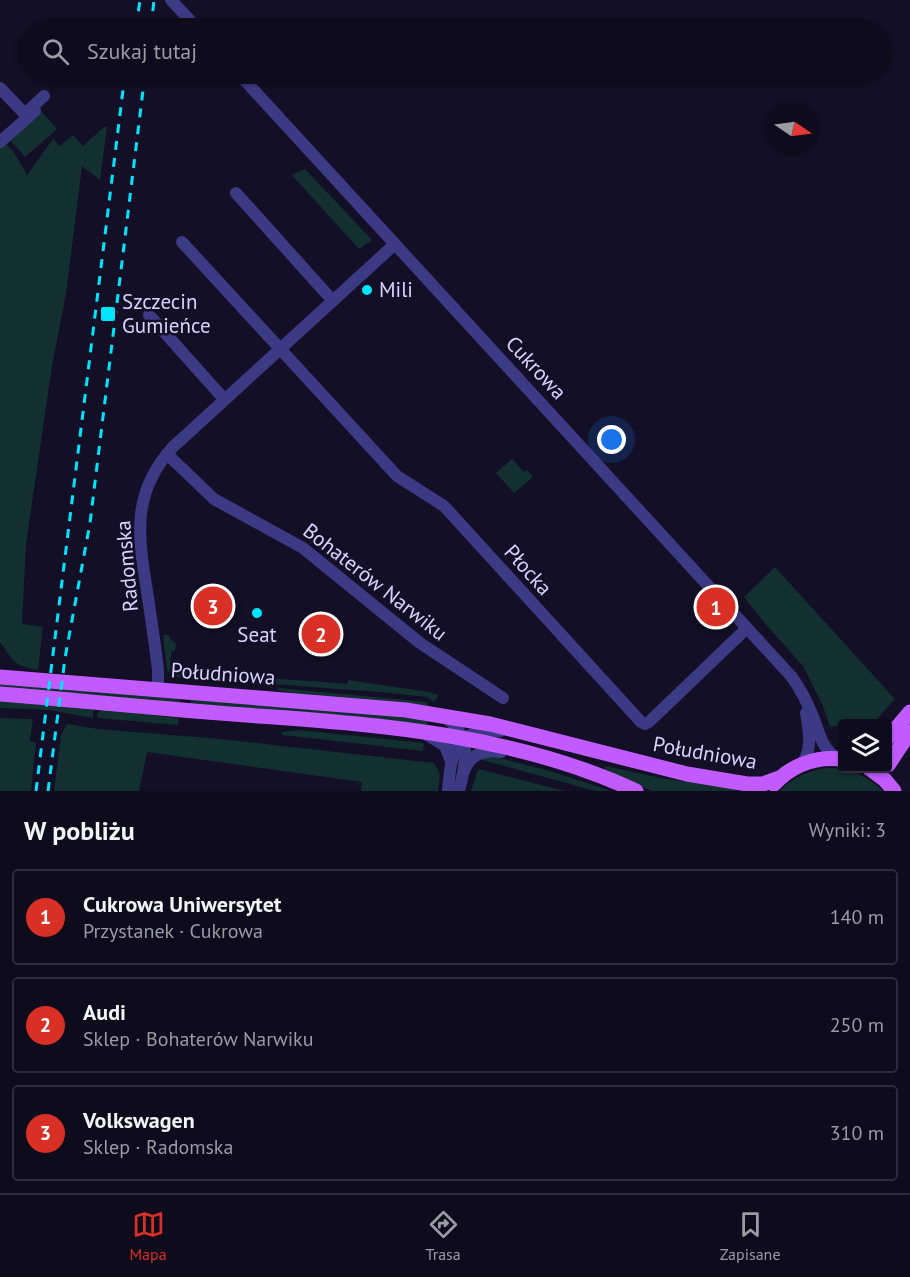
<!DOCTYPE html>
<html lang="pl">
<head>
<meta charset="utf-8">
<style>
  :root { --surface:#0e0b1c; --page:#1c1929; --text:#f1f3f6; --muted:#9b9ba3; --line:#2e2b3b; --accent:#d93025 }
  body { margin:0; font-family:"PT Sans",sans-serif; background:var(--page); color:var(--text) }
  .controls { position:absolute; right:18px; bottom:18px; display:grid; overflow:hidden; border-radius:6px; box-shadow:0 2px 4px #0004 }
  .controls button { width:54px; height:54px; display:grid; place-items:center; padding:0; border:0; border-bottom:2px solid var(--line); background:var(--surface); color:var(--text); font:30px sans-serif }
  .compass { position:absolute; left:766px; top:102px; width:54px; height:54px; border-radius:50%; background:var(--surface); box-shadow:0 2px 4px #0004; rotate:103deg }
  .you { position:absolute; left:612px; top:440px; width:21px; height:21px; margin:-15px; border:4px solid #fff; border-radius:50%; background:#1a73e8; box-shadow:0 0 0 9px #1a73e833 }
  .badge { display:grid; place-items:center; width:39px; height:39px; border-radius:50%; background:var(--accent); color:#fff; font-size:20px; font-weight:700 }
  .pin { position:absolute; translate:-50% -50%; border:3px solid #fff; box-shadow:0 2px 6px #0006 }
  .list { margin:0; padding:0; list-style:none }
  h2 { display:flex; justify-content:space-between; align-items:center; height:78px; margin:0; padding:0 24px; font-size:26px }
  h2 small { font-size:20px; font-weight:400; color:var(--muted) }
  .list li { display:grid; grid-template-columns:39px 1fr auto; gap:18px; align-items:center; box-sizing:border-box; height:96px; margin:0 12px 12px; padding:0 12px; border:2px solid var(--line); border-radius:6px }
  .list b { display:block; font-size:22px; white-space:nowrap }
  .list p { margin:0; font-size:20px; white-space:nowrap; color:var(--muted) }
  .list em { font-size:20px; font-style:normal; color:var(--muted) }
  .icon { flex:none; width:33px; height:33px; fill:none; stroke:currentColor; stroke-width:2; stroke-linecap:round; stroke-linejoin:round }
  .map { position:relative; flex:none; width:910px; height:791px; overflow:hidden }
  .search { position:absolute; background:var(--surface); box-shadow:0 2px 4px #0004; left:18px; right:18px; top:18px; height:66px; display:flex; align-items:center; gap:15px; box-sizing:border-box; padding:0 21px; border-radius:33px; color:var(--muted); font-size:22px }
  .sheet { height:402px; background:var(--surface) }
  nav { display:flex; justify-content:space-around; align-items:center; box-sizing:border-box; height:84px; border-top:2px solid var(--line); background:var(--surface); font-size:16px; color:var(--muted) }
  nav a { display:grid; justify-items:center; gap:3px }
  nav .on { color:var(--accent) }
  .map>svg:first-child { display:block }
</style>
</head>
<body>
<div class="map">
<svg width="910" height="791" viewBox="0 0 910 791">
  <rect width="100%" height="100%" fill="#130f26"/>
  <g fill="#12302f">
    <path d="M40,110L57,129L25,157L8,138Z"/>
    <path d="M104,127H107L100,180L82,166L66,294L52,366L26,544L22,624L43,627L38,670C14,666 13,661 0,642V146L4,142L13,151L27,175L53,139L60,146L73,135L83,146Z"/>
    <path d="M305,169L372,240L359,249L292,175Z"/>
    <path d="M512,459L524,472L527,470L533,477L514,493L496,473Z"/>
    <path d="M775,567L895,699L877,719L830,727L823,706L803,666L768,627L744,597Z"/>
    <path d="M163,635H169L170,639L176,643L175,651H172L170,661L173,662V669L232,677L233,674C271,680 309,680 347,684L348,680L429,692L439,695L434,702L427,697L379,692L175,677L167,670Z"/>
    <path d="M0,684L180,699L179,704L0,688Z"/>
    <path d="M279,688L427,702L428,708L306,696L278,690Z"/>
    <path d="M0,700L93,708V718L49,710L0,708Z"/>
    <path d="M191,700L349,711L428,720L427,726L190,705Z"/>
    <path d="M101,709L178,718V725L98,718L97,714Z"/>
    <path d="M0,718L33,719L30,741L36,743L31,791H0Z"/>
    <path d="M67,724L98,729L221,739L434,763L440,774L438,791H361L362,782L147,752L139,791H54L61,735Z"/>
    <path d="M299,730L424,743L423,751L282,735V732Z"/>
    <path d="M491,756L550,771L611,791H595L479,759Z"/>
    <path d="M605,766L661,778L736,789L735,791H652L604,769Z"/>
    <path d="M826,768C849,768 867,775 883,791H780C793,777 808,771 826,768Z"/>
    <path d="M478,769L565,791H471Z"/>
  </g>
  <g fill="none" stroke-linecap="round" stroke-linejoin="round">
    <g stroke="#3d3a85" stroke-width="12">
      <path d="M171,0L197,28"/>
      <path d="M239,74L791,676C801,689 808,704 814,719C820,735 822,750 839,759"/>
      <path d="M0,88L24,113L27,112L44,96"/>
      <path d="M0,142L35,111"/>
      <path d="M236,193L333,301"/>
      <path d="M182,242L397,476L444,506L641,722L645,724L649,722L747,628"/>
      <path d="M149,315L224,399"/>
      <path d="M167,454L214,499L303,548L420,643L503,698"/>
      <path d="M158,691V670C155,644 151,618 147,591C138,535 131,493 173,447L395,244"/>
      <path d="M443,716C473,734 466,763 459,791"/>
      <path d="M427,735L445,746L451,761"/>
      <path d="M801,765C813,751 809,730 806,713"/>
      <path d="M464,771C471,753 484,750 501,752"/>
      <path d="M448,791C451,753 454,728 500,731"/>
    </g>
    <g stroke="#c25bff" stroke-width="15">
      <path d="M0,677L406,710L490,724L687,774L747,784H763L779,778"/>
      <path d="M0,694C86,701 172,710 259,716C387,725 518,736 636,791"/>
      <path d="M888,738L910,712"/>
      <path d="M888,765L910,732"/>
      <path d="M869,768L885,780L894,791"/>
      <path d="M774,784C792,765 816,756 842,759"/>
    </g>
    <g stroke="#00e5ff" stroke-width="3" stroke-dasharray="9 8" stroke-linecap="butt">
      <path d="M136,28L140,0"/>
      <path d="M151,28L154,0"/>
      <path d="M36,791L125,74"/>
      <path d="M48,791L65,658L90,523L145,74"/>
    </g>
  </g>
  <g fill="#00e5ff" stroke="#130f26" stroke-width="2">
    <circle cx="367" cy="290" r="6"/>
    <rect x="100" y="306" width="16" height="16" rx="3"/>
    <circle cx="257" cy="613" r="6"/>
  </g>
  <g text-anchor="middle" stroke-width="5" stroke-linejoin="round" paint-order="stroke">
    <g font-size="21" fill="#d9d4ff" stroke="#130f26" text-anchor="start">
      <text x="379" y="297">Mili</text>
      <text x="122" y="309">Szczecin<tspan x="122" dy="24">Gumieńce</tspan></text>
      <text x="257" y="642" text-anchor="middle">Seat</text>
    </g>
    <g font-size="21" fill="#d9d4ff" stroke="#130f26">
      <text transform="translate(536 368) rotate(47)" y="7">Cukrowa</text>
      <text transform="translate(127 566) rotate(-95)" y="7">Radomska</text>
      <text transform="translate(528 570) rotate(48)" y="7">Płocka</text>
      <text transform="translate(375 582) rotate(38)" y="7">Bohaterów Narwiku</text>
      <text transform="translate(223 674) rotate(4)" y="7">Południowa</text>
      <text transform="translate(705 753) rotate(10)" y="7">Południowa</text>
    </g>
  </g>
</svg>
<div class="controls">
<button><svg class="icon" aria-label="layers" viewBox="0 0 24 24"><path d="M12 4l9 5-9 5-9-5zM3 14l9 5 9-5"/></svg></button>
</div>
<svg class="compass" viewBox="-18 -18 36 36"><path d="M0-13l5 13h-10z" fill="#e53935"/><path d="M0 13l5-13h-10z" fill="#9b9ba3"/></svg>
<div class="you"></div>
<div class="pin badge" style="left:716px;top:607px">1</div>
<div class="pin badge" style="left:321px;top:634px">2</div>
<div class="pin badge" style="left:213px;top:606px">3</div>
<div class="search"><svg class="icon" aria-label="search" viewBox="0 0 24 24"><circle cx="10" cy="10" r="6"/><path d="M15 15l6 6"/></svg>Szukaj tutaj</div>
</div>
<section class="sheet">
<h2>W pobliżu<small>Wyniki: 3</small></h2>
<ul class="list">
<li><span class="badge">1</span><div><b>Cukrowa Uniwersytet</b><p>Przystanek · Cukrowa</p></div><em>140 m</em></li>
<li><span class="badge">2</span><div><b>Audi</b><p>Sklep · Bohaterów Narwiku</p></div><em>250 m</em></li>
<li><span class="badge">3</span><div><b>Volkswagen</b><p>Sklep · Radomska</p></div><em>310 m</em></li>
</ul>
</section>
<nav>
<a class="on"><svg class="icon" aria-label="map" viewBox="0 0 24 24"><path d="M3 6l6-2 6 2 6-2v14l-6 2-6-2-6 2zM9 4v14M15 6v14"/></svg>Mapa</a>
<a><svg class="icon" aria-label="directions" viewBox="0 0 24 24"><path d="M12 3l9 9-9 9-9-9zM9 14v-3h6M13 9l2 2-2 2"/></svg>Trasa</a>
<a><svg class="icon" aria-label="saved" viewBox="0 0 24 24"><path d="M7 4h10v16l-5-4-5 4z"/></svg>Zapisane</a>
</nav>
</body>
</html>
